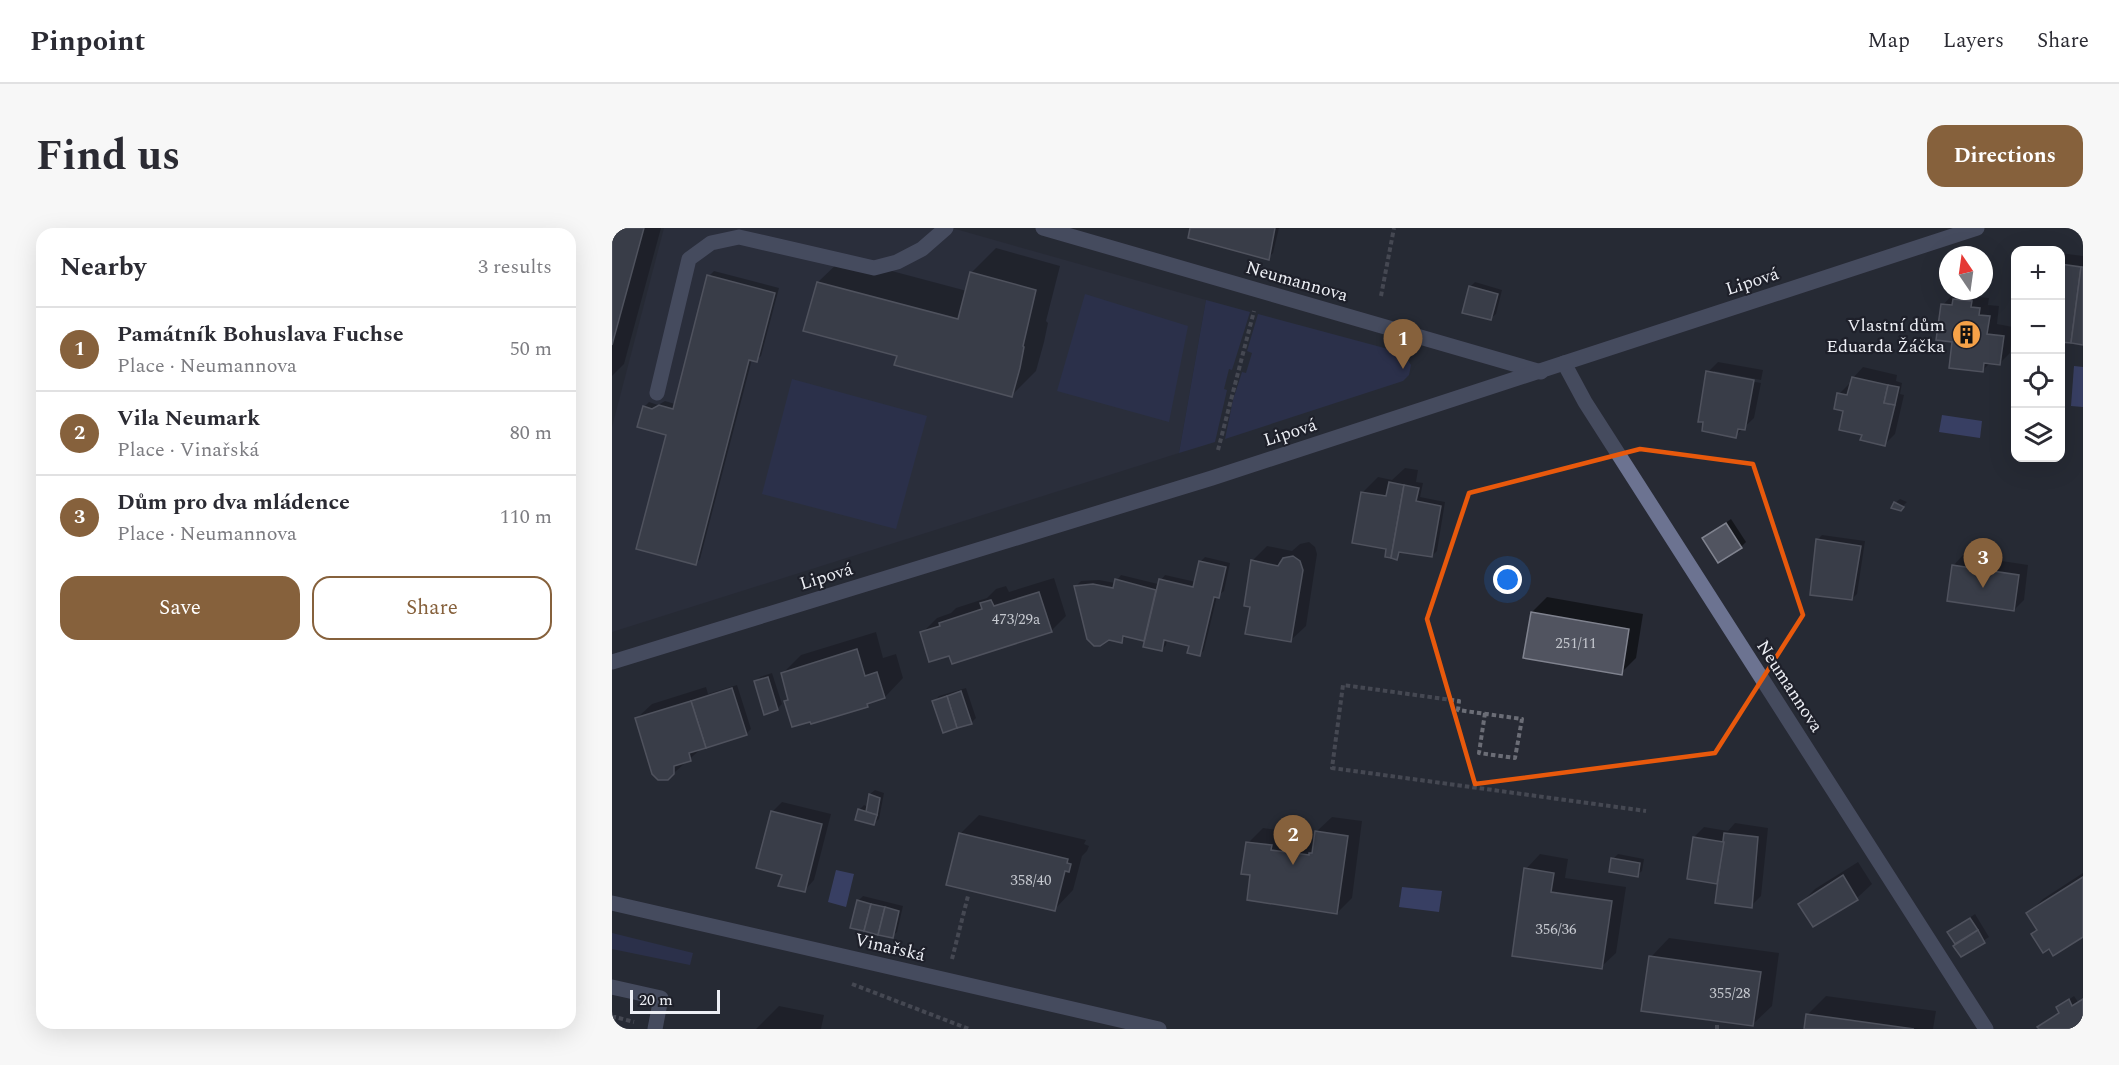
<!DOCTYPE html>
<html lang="en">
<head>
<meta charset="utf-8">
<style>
  :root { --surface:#fff; --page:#f7f7f7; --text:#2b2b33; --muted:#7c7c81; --line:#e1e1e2; --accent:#86613c }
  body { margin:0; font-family:Spectral,serif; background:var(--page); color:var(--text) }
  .controls { position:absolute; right:18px; top:18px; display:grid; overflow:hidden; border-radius:12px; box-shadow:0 6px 24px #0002 }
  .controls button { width:54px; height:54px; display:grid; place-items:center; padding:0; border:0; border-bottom:2px solid var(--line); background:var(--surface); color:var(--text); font:30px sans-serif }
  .compass { position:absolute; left:1327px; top:18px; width:54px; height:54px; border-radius:50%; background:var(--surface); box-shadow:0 6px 24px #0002; rotate:347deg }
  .scale { position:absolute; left:18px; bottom:15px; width:90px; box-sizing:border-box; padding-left:6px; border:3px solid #eceef4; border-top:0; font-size:16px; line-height:21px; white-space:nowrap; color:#eceef4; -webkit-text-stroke:4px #1e202a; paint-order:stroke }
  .you { position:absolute; left:896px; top:352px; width:21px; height:21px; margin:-15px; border:4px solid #fff; border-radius:50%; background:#1a73e8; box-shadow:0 0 0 9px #1a73e833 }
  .badge { display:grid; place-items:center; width:39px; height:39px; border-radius:50%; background:var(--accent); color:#fff; font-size:20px; font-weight:700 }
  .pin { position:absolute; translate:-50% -50px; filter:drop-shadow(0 2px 3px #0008) }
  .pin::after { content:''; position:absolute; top:32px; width:21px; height:18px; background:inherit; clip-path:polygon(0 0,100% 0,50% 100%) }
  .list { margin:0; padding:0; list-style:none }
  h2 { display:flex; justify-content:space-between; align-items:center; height:78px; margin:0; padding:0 24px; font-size:26px }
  h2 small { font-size:20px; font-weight:400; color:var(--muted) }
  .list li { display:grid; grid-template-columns:39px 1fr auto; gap:18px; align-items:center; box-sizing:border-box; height:84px; padding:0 24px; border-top:2px solid var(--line) }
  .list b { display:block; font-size:22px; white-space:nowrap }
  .list p { margin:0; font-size:20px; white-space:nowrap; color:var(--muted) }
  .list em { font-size:20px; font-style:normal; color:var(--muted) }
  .actions { display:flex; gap:12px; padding:18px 24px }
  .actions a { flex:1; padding:14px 0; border:2px solid var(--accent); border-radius:18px; text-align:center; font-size:21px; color:var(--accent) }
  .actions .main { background:var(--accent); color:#fff }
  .icon { flex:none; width:33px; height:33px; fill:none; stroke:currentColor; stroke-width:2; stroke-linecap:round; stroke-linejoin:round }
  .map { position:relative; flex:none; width:1471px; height:801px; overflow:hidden; border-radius:18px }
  header { display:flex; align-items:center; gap:36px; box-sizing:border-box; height:84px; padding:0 30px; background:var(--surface); border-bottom:2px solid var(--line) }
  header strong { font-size:28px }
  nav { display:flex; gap:33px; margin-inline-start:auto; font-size:21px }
  .intro { display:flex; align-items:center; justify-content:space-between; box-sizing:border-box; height:144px; padding:0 36px }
  h1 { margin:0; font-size:42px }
  .button { padding:15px 27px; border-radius:18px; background:var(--accent); color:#fff; font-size:21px; font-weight:700 }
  main { display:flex; gap:36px; padding:0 36px }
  aside { flex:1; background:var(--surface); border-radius:18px; box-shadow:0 6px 24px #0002 }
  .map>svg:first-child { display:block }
</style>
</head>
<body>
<header>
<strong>Pinpoint</strong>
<nav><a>Map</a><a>Layers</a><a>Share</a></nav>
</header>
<div class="intro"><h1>Find us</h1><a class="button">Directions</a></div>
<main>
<aside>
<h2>Nearby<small>3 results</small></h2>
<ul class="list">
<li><span class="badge">1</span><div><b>Památník Bohuslava Fuchse</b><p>Place · Neumannova</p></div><em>50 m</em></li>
<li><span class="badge">2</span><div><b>Vila Neumark</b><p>Place · Vinařská</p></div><em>80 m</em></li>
<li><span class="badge">3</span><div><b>Dům pro dva mládence</b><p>Place · Neumannova</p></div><em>110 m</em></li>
</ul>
<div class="actions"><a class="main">Save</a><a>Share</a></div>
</aside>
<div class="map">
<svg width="1471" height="801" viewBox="0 0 1471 801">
  <rect width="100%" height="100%" fill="#272a34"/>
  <path fill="#2f3343" d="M52,0H340L594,72L567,225L0,404V199Z"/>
  <g fill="#313964">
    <path d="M473,66L576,98L557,194L445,163Z"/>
    <path d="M594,72L638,84L620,142L617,141L612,161L615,162L603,214L567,225Z"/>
    <path d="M646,86L791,125L799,137L797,147L791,153L613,211L621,172L630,144L634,145L640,125L635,123Z"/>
    <path d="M180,151L315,188L284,301L150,266Z"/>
    <path d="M0,705L81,725L78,737L0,721Z"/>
  </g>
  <g fill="#4f5a9b">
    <path d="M1462,138L1471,139V179L1459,178Z"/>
    <path d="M1330,187L1370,193L1368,210L1327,204Z"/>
    <path d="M224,642L242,646L234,679L216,674Z"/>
    <path d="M790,659L830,663L827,684L787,679Z"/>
  </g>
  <g fill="#0007">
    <path d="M0,0H49L12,136L0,148Z"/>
    <path d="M580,0H667L661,25L656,30Z"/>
    <path d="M384,20L448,38L434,93L436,95L432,114L424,143L399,168L287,127L193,102L206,54L231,30L355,63L359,45Z"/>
    <path d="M1448,25L1471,28V115L1448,112Z"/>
    <path d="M102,43L167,60L149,128L144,132L140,131L88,331L84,335L56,206L32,179L37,174L46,177L53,173L63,176L97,48Z"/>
    <path d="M863,54L890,62L884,86L879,90L858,59Z"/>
    <path d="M1352,63L1369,64L1368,69L1377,70L1376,77L1387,78L1385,96L1401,99L1398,125L1388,135L1379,134L1371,142L1342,113L1331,77L1341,66L1348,67Z"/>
    <path d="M1106,134L1151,142L1149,152L1102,143V146L1149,155L1142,190L1123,208L1096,144Z"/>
    <path d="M1251,139L1285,147L1284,153L1290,155L1288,166L1292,167L1283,206L1273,216L1252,206L1233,182L1227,166L1237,156H1239L1241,150Z"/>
    <path d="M793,240L806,242L804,254L811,255L808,269L833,274L825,323L820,328L790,323L785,330L776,320L742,314L751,264L766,249L780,252Z"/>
    <path d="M1288,271L1295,274L1288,281L1283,275Z"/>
    <path d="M1119,291L1134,314L1129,319L1092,310Z"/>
    <path d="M1210,307L1253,313L1245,366L1240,371L1205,312Z"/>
    <path d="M697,314L703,319L705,326L694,398L679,412L639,378L640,333L655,318L680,323L688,316Z"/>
    <path d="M1351,327L1416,337L1412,372L1402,382L1341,338Z"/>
    <path d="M593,329L618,335L612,363L605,368L592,422L588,427L579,417L555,412L554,417L550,422L534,412L515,408L509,413L464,358L469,353L487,352L503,355L509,347L546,356L553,347L584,354L588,334Z"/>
    <path d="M442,350L454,388L439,403L338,426L310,405L325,390L339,385L344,380L375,370L384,361L394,358L397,364Z"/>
    <path d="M935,369L1031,386L1024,430L1009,445L920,384Z"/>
    <path d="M264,404L271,430L284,426L291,450L273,469L260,473L255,477L173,474L177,470L170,446L189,427Z"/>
    <path d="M160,445L170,476L165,481L144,454L148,449Z"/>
    <path d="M125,457L139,501L134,506L90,520L55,551L25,490L40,476L94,459L96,466Z"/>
    <path d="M354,460L364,490L359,495L322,473L327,468Z"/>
    <path d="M263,562L272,565L267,591L262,595L247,582L252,577L256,579L258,566Z"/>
    <path d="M170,574L219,586L202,652L192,663L172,646L160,584Z"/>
    <path d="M367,587L474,612L472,616L477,618L475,623L470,628L461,662L443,681L348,606Z"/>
    <path d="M720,589L750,593L740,670L725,685L640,646L636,615L651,600L674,603L673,607L704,612L705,603Z"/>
    <path d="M1123,595L1156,600L1149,668L1139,678L1107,655L1077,650L1082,609L1092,599L1116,603Z"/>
    <path d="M928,626L956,631L953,650L1014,659L1004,725L989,739L914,641Z"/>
    <path d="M1006,626L1032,631L1030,643L1025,647L1001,631Z"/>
    <path d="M1246,634L1260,656L1245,670L1188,676L1203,661Z"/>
    <path d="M1471,645V707L1442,726L1416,686L1431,671Z"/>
    <path d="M251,668L291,678L285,704L280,708L246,673Z"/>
    <path d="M1363,686L1377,709L1349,727L1337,704Z"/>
    <path d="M1057,710L1167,725L1160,778L1141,796L1039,729Z"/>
    <path d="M1214,768L1324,783L1321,801H1193L1195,787Z"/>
    <path d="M1462,768L1466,774L1471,771V801H1429L1427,799L1432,794L1448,784L1446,779Z"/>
    <path d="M167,778L212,787L209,801H144Z"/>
    <path d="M0,793L5,801H0Z"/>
  </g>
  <g fill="#515460" stroke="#80838f" stroke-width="1.5">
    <path d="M0,0H32L0,117Z"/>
    <path d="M578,0H663L657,32L576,10Z"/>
    <path d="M1448,36L1469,39L1459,115L1448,114Z"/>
    <path d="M1469,39H1471V117L1459,115Z"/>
    <path d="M358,44L424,62L411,118L412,119L408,140L400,169L282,137L285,128L191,103L205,54L346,91Z"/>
    <path d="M95,47L163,65L145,134L137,132L84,337L24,321L54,207L25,199L31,178L40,181L47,177L61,181Z"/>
    <path d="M857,58L886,66L879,92L850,85Z"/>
    <path d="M1341,71L1360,73L1359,79L1368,80L1367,87L1378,88L1375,106L1392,108L1388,137L1372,135L1371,144L1337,140L1340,114L1324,112L1329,76L1340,77Z"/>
    <path d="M1094,143L1142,152L1133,202L1126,201L1124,210L1090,203L1091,194H1086Z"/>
    <path d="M1240,149L1276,157L1272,175L1283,177L1273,218L1248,212L1250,207L1227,202L1231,183L1222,181L1225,165L1235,167Z"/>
    <path d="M1276,157L1287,159L1283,177L1272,175Z"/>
    <path d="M777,254L792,257L779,330L773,329L774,321L740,315L749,264L774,268Z"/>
    <path d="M792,257L807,260L804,273L829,278L820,329L787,324L785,332L779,330Z"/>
    <path d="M1282,274L1292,279L1289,283L1279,280Z"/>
    <path d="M1114,295L1130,320L1106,335L1090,310Z"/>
    <path d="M1204,311L1249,318L1240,372L1198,367Z"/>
    <path d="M681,328L688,333L691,342L679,414L633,406L638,379L632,378L639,332L666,338L671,330Z"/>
    <path d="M587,333L614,339L607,370L602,369L588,428L575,425L577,418L552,412L550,423L531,419L547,351L581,359Z"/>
    <path d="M1340,337L1407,347L1402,383L1335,373Z"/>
    <path d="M503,351L544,362L532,413L511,408L510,415L497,412L488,418H482L475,411L462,358L481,356L501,360Z"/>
    <path d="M427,364L440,404L340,436L337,428L317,434L308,404L328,398L327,395L370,381L368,375L379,372L382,378Z"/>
    <path d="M919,384L1017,401L1010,447L911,430Z"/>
    <path d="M245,421L253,448L265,444L273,470L255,476L256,479L199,496L198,494L180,499L172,473L176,472L169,445Z"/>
    <path d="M156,449L166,482L152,487L142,453Z"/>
    <path d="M120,460L135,507L94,520L79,473Z"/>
    <path d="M349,463L360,496L345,500L335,468Z"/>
    <path d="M335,468L345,500L331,505L320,473Z"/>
    <path d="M79,473L94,520L77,525L79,533L62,538V546L56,552H46L40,546L23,490Z"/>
    <path d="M257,566L268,570L265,587L254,584Z"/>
    <path d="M246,581L265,587L262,597L243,592Z"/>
    <path d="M159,583L210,596L193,664L166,658L170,647L144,640Z"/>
    <path d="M703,603L736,608L725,686L635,672L638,647L629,646L634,614L660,617L659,622L697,627V625H700Z"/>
    <path d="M347,605L456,631L455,635L459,636L457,644L453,643L443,683L334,657Z"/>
    <path d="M1112,605L1146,609L1140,680L1103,675Z"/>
    <path d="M1081,609L1112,614L1105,656L1075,651Z"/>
    <path d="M999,630L1028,635L1026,649L997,644Z"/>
    <path d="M912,640L942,645L939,664L1000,673L990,741L900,728Z"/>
    <path d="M1231,647L1246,672L1201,699L1186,676Z"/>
    <path d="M1471,649V709L1441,728L1437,721L1431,725L1419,706L1425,702L1414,685Z"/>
    <path d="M245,672L259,676L252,703L238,700Z"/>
    <path d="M259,676L273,679L266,707L252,703Z"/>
    <path d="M273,679L287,683L281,710L266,707Z"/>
    <path d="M1358,690L1366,702L1343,716L1335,704Z"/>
    <path d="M1366,702L1373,715L1349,729L1341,718Z"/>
    <path d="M1037,728L1149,744L1141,798L1029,783Z"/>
    <path d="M1457,771L1460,778L1471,771V801H1427L1425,799L1447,785L1444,779Z"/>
    <path d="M1194,786L1302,801H1192Z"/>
  </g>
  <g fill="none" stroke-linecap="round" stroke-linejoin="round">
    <g stroke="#6b6d76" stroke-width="4" stroke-dasharray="4.5 3" stroke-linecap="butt">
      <path d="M769,68L782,0"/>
      <path d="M606,222L642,83"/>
      <path d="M873,485L867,525L903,530L910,491L846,482L847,473L731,457L720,540L1034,583"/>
      <path d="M340,731L356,668"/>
      <path d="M240,756L357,801"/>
      <path d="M0,791L3,789L22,794"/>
      <path d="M1105,801V797"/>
    </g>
    <g stroke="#6c7391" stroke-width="15">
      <path d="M431,0L929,144"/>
      <path d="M952,135L973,174L1374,801"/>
      <path d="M45,165L77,31L99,15L127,9L262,40L285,34L310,21L334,0"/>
      <path d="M0,434L600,250L1365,0"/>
      <path d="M0,675L547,801"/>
      <path d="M0,759L49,770L43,801"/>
    </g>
  </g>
  <path d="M0 0H1471V801H0ZM1028,221L1141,236L1191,387L1103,525L863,556L815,391L857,265Z" fill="#272a34" fill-opacity=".55" fill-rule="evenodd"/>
  <path fill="none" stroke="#e8590c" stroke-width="4.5" stroke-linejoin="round" d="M1028,221L1141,236L1191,387L1103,525L863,556L815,391L857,265Z"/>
  <defs>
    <symbol id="building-disc" viewBox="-11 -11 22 22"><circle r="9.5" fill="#f6a248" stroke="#1e202a"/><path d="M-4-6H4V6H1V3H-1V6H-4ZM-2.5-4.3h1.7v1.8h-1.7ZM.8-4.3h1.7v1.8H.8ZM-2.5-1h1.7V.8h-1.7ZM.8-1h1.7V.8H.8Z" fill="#111"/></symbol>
  </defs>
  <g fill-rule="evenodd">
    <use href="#building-disc" x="1338" y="90" width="33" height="33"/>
  </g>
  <g text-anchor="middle" stroke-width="4.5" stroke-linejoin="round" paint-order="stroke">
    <g font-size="15" fill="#c5c8cf">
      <text x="404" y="396">473/29a</text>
      <text x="964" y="420">251/11</text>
      <text x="419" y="657">358/40</text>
      <text x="944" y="706">356/36</text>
      <text x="1118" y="770">355/28</text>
    </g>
    <g font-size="18" fill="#eceef4" stroke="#1e202a">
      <text transform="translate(685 53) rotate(16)" y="6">Neumannova</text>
      <text transform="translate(1140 53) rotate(-18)" y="6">Lipová</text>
      <text transform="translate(678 204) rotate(-18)" y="6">Lipová</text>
      <text transform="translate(214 348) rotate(-17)" y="6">Lipová</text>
      <text transform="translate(1178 458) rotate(57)" y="6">Neumannova</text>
      <text transform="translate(278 719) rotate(13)" y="6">Vinařská</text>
    </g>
    <g font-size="18" fill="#eceef4" stroke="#1e202a" text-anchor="end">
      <text x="1333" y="103">Vlastní dům<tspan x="1333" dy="21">Eduarda Žáčka</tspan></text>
    </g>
  </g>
</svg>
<div class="controls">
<button>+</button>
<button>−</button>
<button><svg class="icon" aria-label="locate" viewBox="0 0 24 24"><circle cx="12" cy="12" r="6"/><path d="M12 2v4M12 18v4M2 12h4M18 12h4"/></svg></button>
<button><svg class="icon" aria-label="layers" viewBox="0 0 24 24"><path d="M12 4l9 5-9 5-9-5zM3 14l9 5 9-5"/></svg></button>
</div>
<svg class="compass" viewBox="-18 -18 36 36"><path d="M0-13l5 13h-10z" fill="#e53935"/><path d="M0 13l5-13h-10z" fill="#7c7c81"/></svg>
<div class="scale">20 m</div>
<div class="you"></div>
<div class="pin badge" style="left:791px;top:141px">1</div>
<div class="pin badge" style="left:681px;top:637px">2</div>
<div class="pin badge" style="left:1371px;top:360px">3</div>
</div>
</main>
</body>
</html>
